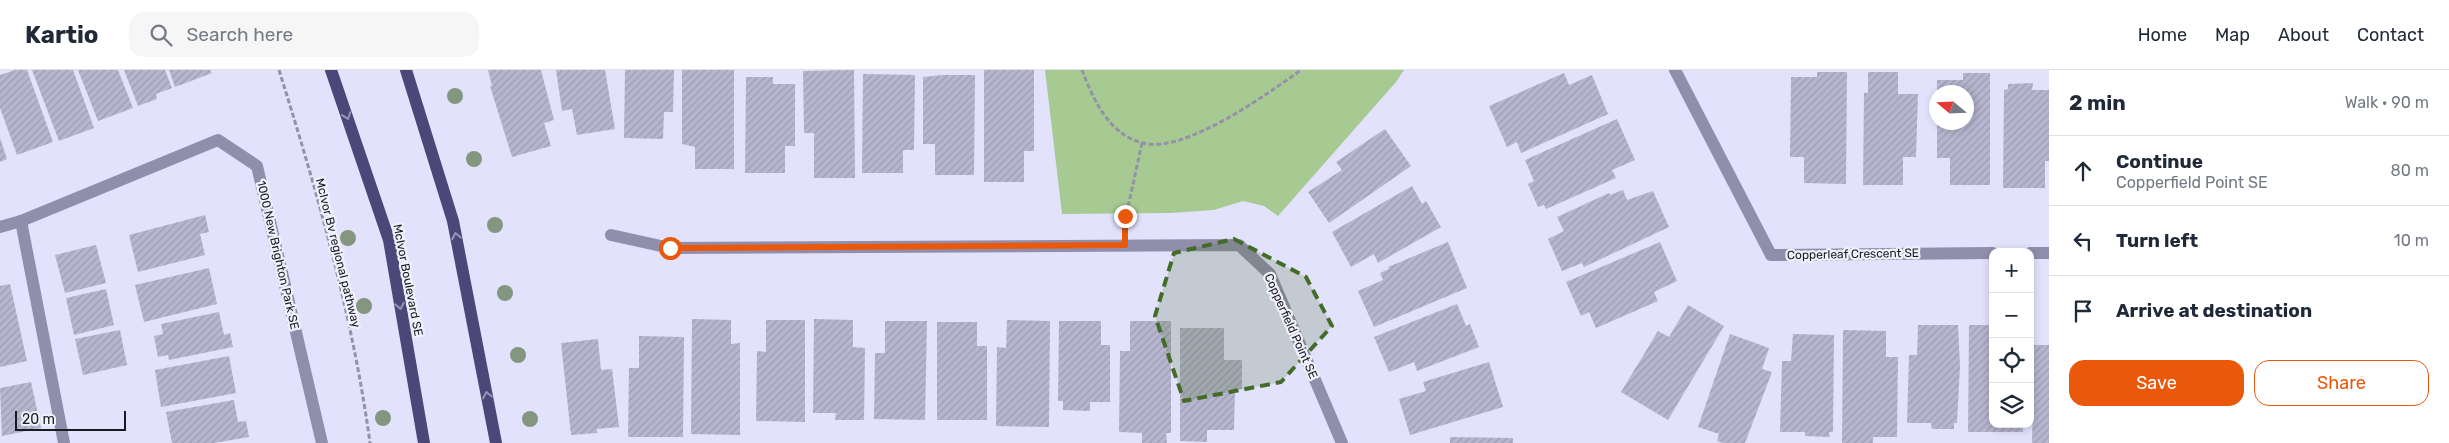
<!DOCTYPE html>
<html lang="en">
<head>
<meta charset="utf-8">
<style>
  :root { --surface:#fff; --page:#f6f6f7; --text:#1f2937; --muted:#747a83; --line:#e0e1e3; --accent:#ea580c }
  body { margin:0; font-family:Rubik,sans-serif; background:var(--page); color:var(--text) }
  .controls { position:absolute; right:15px; bottom:15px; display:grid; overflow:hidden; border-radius:10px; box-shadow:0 2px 8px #0003 }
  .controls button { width:45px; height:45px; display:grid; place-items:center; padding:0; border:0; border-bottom:1px solid var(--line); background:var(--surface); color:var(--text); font:25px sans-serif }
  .compass { position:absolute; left:1929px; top:15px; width:45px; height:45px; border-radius:50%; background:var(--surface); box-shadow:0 2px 8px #0003; rotate:289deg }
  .scale { position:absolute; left:15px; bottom:12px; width:111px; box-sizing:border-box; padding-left:5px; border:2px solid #1a1a23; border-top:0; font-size:14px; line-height:18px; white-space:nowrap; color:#1a1a23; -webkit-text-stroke:4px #f1f1fc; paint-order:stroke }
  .stop { position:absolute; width:15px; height:15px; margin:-11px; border:4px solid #ea580c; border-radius:50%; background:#fff }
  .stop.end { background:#ea580c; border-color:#fff; box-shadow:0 1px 5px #0008 }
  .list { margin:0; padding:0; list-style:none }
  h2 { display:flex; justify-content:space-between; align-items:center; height:65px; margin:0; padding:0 20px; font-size:21px }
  h2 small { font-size:16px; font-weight:400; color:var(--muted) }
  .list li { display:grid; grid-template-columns:32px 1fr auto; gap:15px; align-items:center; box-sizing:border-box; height:70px; padding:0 20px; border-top:1px solid var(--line) }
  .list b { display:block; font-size:19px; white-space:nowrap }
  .list p { margin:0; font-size:16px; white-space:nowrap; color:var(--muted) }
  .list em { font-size:16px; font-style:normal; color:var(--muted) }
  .actions { display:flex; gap:10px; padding:15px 20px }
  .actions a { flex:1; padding:11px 0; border:1px solid var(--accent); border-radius:15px; text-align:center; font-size:18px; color:var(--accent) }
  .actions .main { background:var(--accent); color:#fff }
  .icon { flex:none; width:28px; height:28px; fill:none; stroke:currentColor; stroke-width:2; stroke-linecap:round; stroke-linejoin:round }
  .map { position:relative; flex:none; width:2049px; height:373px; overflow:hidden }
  header { display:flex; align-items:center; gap:30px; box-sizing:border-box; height:70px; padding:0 25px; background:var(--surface); border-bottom:1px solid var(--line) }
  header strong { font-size:24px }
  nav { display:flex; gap:28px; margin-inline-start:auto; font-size:18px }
  .search { width:350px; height:45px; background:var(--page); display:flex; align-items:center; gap:12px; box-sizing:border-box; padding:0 18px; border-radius:15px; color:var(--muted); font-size:19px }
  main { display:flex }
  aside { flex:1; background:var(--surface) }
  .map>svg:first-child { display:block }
</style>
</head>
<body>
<header>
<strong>Kartio</strong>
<div class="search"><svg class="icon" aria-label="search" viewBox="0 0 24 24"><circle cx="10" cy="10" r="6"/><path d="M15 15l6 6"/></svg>Search here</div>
<nav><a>Home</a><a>Map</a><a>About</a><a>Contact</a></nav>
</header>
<main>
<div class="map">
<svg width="2049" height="373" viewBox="0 0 2049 373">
  <defs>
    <pattern id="building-hatch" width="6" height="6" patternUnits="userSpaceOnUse" patternTransform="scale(1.25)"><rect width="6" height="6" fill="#b7b6d0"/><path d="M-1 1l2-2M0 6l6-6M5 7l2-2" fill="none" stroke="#9d9cb2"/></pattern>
  </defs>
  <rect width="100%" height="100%" fill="#e3e2fd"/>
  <path fill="#a7ca93" d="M1045,0H1404L1396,12L1278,146L1264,136L1243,131L1214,140L1171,143L1062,144Z"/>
  <g fill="url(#building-hatch)">
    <path d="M15,0H27L53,72L17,85L0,38V5Z"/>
    <path d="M32,0H73L94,58L59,71Z"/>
    <path d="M78,0H118L133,38L98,51Z"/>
    <path d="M124,0H165L172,18L156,24L157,29L138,36Z"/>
    <path d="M169,0H210L212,3L175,17Z"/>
    <path d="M488,0H541L554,50L544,53L551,76L512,87L490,16H492Z"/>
    <path d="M556,0H605L615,59L577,65L572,39L562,41Z"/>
    <path d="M625,0H674L673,42H664L663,69L624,68Z"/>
    <path d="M682,0H734V99H695V77L682,74Z"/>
    <path d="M854,0L855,108H814V63H804L803,1Z"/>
    <path d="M984,0H1034V81H1024V112H984Z"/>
    <path d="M1817,2H1847L1846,114L1804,113V87H1790L1791,7H1817Z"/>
    <path d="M1868,2H1898V24H1918L1916,87H1903V115H1863L1864,23H1868Z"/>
    <path d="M1564,3L1569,15L1592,5L1608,44L1521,83L1517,72L1507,77L1489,36Z"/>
    <path d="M1963,3H1990V115H1950V88H1937V52H1966V22H1937V10H1963Z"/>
    <path d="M863,4L915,5L914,80H903V103H862Z"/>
    <path d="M943,5H975L974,105H935V74H923V7Z"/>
    <path d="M746,7H773V14H795V76H785V103H745Z"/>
    <path d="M2033,13L2032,20H2049V91H2045V118H2003L2004,20L2008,19V14Z"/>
    <path d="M1617,49L1635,90L1612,100L1616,108L1546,139L1544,135L1538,137L1528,114L1534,111L1525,90Z"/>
    <path d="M1385,59L1411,96L1329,153L1308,122L1342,100L1336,92Z"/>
    <path d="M0,68L7,89L0,92Z"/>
    <path d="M1412,116L1422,134L1426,131L1441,157L1378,193L1374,184L1351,197L1332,162Z"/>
    <path d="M1623,120L1627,130L1653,121L1669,157L1584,197L1582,193L1562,201L1548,169L1564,161L1557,147L1609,123L1610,125Z"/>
    <path d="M205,145L209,162L200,164L205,185L138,202L129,165Z"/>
    <path d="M1448,172L1467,218L1374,257L1358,221L1383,210L1380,203L1389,199L1388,197Z"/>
    <path d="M1660,172L1677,211L1654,222L1658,231L1596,258L1589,242L1581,246L1566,212Z"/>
    <path d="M96,175L106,213L65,223L55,185Z"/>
    <path d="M209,198L217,234L144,252L135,215Z"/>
    <path d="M10,214L27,291L0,297V216Z"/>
    <path d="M106,219L114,255L74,265L66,228Z"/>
    <path d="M1457,234L1466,256L1470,254L1479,277L1417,301L1414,292L1389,302L1374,267Z"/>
    <path d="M1688,235L1724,256L1668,350L1621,322L1658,261L1669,267Z"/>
    <path d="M219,242L224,265L230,263L233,277L169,290L168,285L158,287L154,266L163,264L161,254Z"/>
    <path d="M692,249L731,250V274L740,273V365L691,364Z"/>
    <path d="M814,249L853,250V277L865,278L864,350H835L836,343H813Z"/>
    <path d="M766,250H805V352L756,351L757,281L766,282Z"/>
    <path d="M1007,250L1050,251L1049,357L996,356L997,277L1006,278Z"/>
    <path d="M885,251H927L925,350L874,349L875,283H885Z"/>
    <path d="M1059,251H1101V275H1110V332H1090V341L1063,340V331H1058Z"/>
    <path d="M1130,251H1171V363H1166L1167,373H1142V363L1119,362L1120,281H1130Z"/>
    <path d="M937,252H977V276H987V350H937Z"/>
    <path d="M1918,255H1958L1960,296L1957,353H1954V359H1932L1931,353H1907L1909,285H1917Z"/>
    <path d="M1969,255H1993V354H2023V362H1968Z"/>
    <path d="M1180,258H1224V290H1242V319H1235L1234,360H1207V372L1180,371Z"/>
    <path d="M120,260L127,295L83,305L75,269Z"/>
    <path d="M1843,260L1886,261V287H1898L1897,367H1873V373H1842Z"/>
    <path d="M1730,264L1769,278L1762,299L1772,302L1745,373H1723L1717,371L1719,364L1698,357Z"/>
    <path d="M1793,264L1834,265L1833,362H1829L1830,367L1805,366V362H1780L1782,291H1791Z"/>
    <path d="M639,266L684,267L683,367H628L629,298H639Z"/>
    <path d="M598,269L601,300L612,299L619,357L597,359V363L571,365L561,273Z"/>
    <path d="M2034,275H2049V373H2032Z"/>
    <path d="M229,286L236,323L161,337L155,300Z"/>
    <path d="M1489,292L1503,337L1410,365L1399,329L1426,321L1423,312Z"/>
    <path d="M31,312L41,358L2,366L0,318Z"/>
    <path d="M234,330L238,352L246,351L249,367L214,373H172L166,342Z"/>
    <path d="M1450,367L1513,368V373H1450Z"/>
  </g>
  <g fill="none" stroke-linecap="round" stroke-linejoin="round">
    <g stroke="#9392a6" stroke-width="3" stroke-dasharray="5 2.5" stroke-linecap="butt">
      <path d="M279,0C317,121 353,247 370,373"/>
      <path d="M1082,0C1093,29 1109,65 1143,73C1185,84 1267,24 1301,0"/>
      <path d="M1125,151L1142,73"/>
    </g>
    <g stroke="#908eab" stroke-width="12">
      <path d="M1675,0L1771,185L1993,183"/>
      <path d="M21,151L64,373"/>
      <path d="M0,157L21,151L218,70L257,96L322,373"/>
      <path d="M611,165L670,178L1239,175L1270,204L1342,373"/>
      <path d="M2030,183H2049"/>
    </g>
    <g stroke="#4c4778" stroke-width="12">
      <path d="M331,0L389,170L424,373"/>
      <path d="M406,0L453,151L496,373"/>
    </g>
  </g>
  <g fill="#839680">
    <circle cx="455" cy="26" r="8"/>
    <circle cx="474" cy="89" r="8"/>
    <circle cx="495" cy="155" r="8"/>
    <circle cx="348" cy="168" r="8"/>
    <circle cx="505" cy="223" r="8"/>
    <circle cx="364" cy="236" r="8"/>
    <circle cx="518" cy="285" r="8"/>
    <circle cx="383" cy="348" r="8"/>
    <circle cx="530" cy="349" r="8"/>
  </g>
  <defs><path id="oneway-chevron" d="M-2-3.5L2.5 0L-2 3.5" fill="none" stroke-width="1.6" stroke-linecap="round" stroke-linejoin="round" transform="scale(1.25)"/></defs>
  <g stroke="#9694b3">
    <use href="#oneway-chevron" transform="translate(347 46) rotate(71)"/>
    <use href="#oneway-chevron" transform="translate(456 166) rotate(-101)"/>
    <use href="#oneway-chevron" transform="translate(400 236) rotate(80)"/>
    <use href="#oneway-chevron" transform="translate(487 325) rotate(-101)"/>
  </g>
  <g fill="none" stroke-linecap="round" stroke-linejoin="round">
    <path stroke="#ea580c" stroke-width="6" d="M670,178L1125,175V146"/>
  </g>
  <path fill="#446c28" fill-opacity="0.2" stroke="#446c28" stroke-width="4" stroke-dasharray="10 6" stroke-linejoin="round" d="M1234,169L1306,207L1332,256L1281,312L1184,331L1155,246L1174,183Z"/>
  <g text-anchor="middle" stroke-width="4.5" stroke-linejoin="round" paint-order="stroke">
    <g font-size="12" fill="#1a1a23" stroke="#f1f1fc">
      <text transform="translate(338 183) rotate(76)" y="4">McIvor Bv regional pathway</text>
      <text transform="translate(1853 184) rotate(-1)" y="4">Copperleaf Crescent SE</text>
      <text transform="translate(278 185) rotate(77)" y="4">1000 New Brighton Park SE</text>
      <text transform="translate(408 210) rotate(79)" y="4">McIvor Boulevard SE</text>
      <text transform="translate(1291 256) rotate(66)" y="4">Copperfield Point SE</text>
    </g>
  </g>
</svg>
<div class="controls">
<button>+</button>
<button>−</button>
<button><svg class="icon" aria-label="locate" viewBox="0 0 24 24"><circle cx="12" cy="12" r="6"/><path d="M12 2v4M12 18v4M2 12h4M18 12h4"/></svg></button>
<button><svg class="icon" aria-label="layers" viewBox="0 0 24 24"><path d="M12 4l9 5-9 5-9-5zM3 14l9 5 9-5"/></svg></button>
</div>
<svg class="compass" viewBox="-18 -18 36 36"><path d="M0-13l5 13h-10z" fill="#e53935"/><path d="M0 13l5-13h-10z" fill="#747a83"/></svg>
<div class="scale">20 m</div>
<div class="stop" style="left:670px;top:178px"></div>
<div class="stop end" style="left:1125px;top:146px"></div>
</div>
<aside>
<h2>2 min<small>Walk · 90 m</small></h2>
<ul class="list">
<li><svg class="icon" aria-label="ahead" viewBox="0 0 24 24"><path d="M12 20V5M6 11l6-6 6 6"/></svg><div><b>Continue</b><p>Copperfield Point SE</p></div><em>80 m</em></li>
<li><svg class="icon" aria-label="left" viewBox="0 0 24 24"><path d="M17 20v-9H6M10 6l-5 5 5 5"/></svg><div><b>Turn left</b></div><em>10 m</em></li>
<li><svg class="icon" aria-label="arrive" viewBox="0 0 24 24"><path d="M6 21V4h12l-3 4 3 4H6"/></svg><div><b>Arrive at destination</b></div></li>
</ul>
<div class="actions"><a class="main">Save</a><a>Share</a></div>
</aside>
</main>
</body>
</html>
